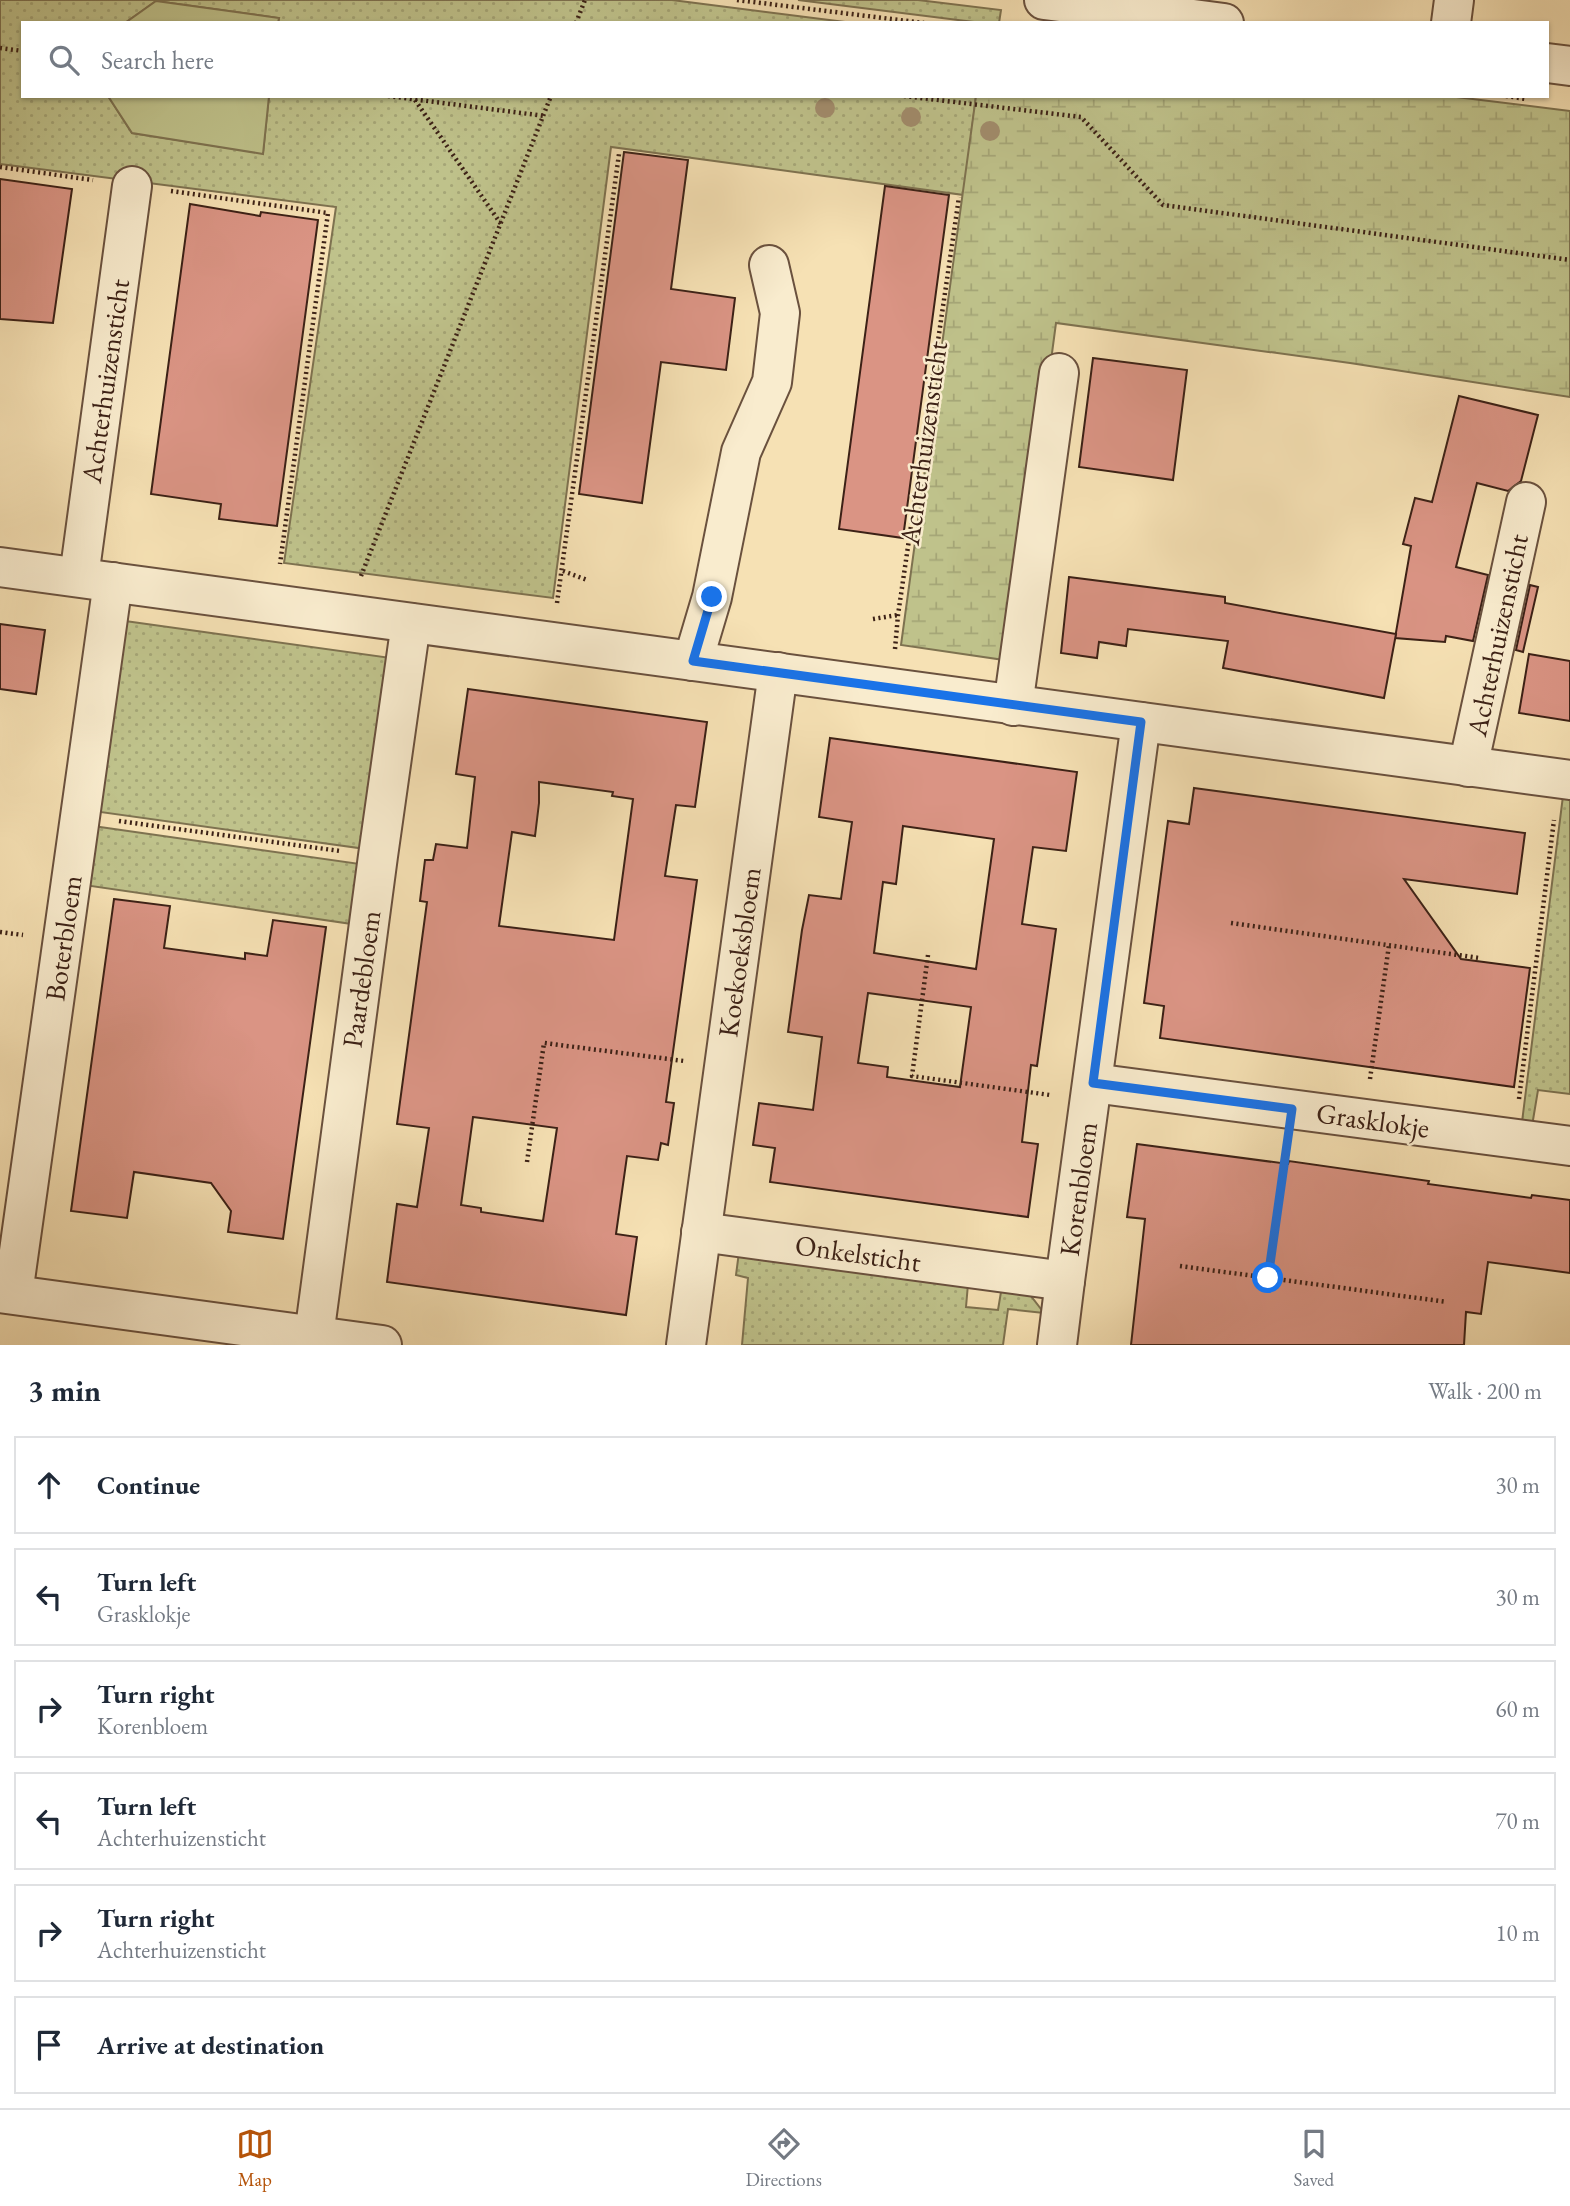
<!DOCTYPE html>
<html lang="en">
<head>
<meta charset="utf-8">
<style>
  :root { --surface:#fff; --page:#f2f2f3; --text:#1f2937; --muted:#747a83; --line:#e0e1e3; --accent:#b45309 }
  body { margin:0; font-family:"EB Garamond",serif; background:var(--page); color:var(--text) }
  .stop { position:absolute; width:21px; height:21px; margin:-16px; border:5px solid #1a73e8; border-radius:50%; background:#fff }
  .stop.end { background:#1a73e8; border-color:#fff; box-shadow:0 2px 7px #0008 }
  .list { margin:0; padding:0; list-style:none }
  h2 { display:flex; justify-content:space-between; align-items:center; height:91px; margin:0; padding:0 28px; font-size:30px }
  h2 small { font-size:23px; font-weight:400; color:var(--muted) }
  .list li { display:grid; grid-template-columns:46px 1fr auto; gap:21px; align-items:center; box-sizing:border-box; height:98px; margin:0 14px 14px; padding:0 14px; border:2px solid var(--line); border-radius:0px }
  .list b { display:block; font-size:26px; white-space:nowrap }
  .list p { margin:0; font-size:23px; white-space:nowrap; color:var(--muted) }
  .list em { font-size:23px; font-style:normal; color:var(--muted) }
  .icon { flex:none; width:38px; height:38px; fill:none; stroke:currentColor; stroke-width:2; stroke-linecap:round; stroke-linejoin:round }
  .map { position:relative; flex:none; width:1570px; height:1345px; overflow:hidden }
  .search { position:absolute; background:var(--surface); box-shadow:0 2px 5px #0004; left:21px; right:21px; top:21px; height:77px; display:flex; align-items:center; gap:18px; box-sizing:border-box; padding:0 24px; border-radius:0px; color:var(--muted); font-size:26px }
  .sheet { height:763px; background:var(--surface) }
  nav { display:flex; justify-content:space-around; align-items:center; box-sizing:border-box; height:98px; border-top:2px solid var(--line); background:var(--surface); font-size:19px; color:var(--muted) }
  nav a { display:grid; justify-items:center; gap:4px }
  nav .on { color:var(--accent) }
  .map>svg:first-child { display:block }
</style>
</head>
<body>
<div class="map">
<svg width="1570" height="1345" viewBox="0 0 1570 1345">
  <defs>
    <pattern id="grass-dots" width="8" height="8" patternUnits="userSpaceOnUse" patternTransform="scale(1.75)"><rect width="8" height="8" fill="#bfc28b"/><path d="M2 2h.1M6 6h.1" fill="none" stroke="#a5a677" stroke-width="1.8" stroke-linecap="round"/></pattern>
    <pattern id="wetland-marsh" width="20" height="14" patternUnits="userSpaceOnUse" patternTransform="scale(1.75)"><rect width="20" height="14" fill="#bfc28b"/><path d="M1 5h8M5 5V1M11 12h8M15 12V8" fill="none" stroke="#a5a677"/></pattern>
  </defs>
  <rect width="100%" height="100%" fill="#f6e1b4"/>
  <filter id="stains"><feTurbulence type="fractalNoise" baseFrequency=".00286" numOctaves="4"/><feColorMatrix values="0 0 0 0 .2 0 0 0 0 .09 0 0 0 0 .02 0 0 0 .5 -.17"/></filter>
  <radialGradient id="worn" r=".72"><stop offset=".6" stop-color="#630" stop-opacity="0"/><stop offset="1" stop-color="#630" stop-opacity=".3"/></radialGradient>
  <g fill="url(#grass-dots)" stroke="#7e7250" stroke-width="2">
    <path d="M0,0H672L853,23H278L279,18L156,1L125,23H23V96H108L132,133L263,153L269,96H976L964,195L611,147L553,598L284,563L336,207L0,164Z"/>
    <path d="M798,0H918L1001,10L999,23H982Z"/>
    <path d="M118,620L391,658L366,849L93,811Z"/>
    <path d="M1563,796L1570,797V1094L1538,1090L1532,1126L1522,1122Z"/>
    <path d="M93,826L360,864L352,924L84,885Z"/>
    <path d="M739,1252L968,1284L966,1307L998,1310L1002,1286L1027,1291L1044,1313L1008,1309L1003,1345H742L748,1278L736,1275Z"/>
  </g>
  <path fill="url(#wetland-marsh)" stroke="#7e7250" stroke-width="2" d="M976,96H1448L1570,111V397L1350,363L1056,323L1011,661L901,645Z"/>
  <g fill="#bfc28b" stroke="#7e7250" stroke-width="2">
    <path d="M156,1L279,18L278,23H125Z"/>
    <path d="M108,96H269L263,154L132,133Z"/>
  </g>
  <g fill="#da9484" stroke="#3c2116" stroke-width="2" fill-rule="evenodd">
    <path d="M624,152L688,160L671,289L735,298L726,370L661,362L642,503L579,494Z"/>
    <path d="M0,179L72,189L53,323L0,319Z"/>
    <path d="M885,186L949,195L903,538L839,529Z"/>
    <path d="M190,204L260,216L261,212L318,220L277,526L219,519L221,504L151,494Z"/>
    <path d="M1093,358L1187,370L1173,480L1079,467Z"/>
    <path d="M1459,396L1538,415L1521,481L1508,491L1477,483L1456,567L1488,575L1473,641L1446,636L1445,642L1395,638L1411,546L1403,544L1415,498L1432,502Z"/>
    <path d="M1069,577L1225,597V603L1396,634L1384,698L1223,668L1228,641L1128,629L1126,646L1099,642L1097,658L1061,653Z"/>
    <path d="M1530,585L1538,587L1523,652L1516,650Z"/>
    <path d="M0,624L45,630L36,694L0,689Z"/>
    <path d="M1529,654L1570,661V721L1519,713Z"/>
    <path d="M468,689L707,722L695,807L676,805L665,876L697,880L666,1102L674,1103L668,1145L661,1143L658,1160L627,1156L616,1234L637,1237L626,1315L387,1282L397,1204L417,1207L429,1128L397,1124L427,902L420,901L425,860H433L436,844L467,848L475,777L456,774ZM539,782L613,792L612,796L633,799L614,940L499,926L512,832L535,836L539,803ZM473,1117L557,1128L543,1221L481,1212V1208L461,1205Z"/>
    <path d="M830,738L1077,772L1066,851L1033,847L1022,924L1056,929L1037,1066L1031,1065L1022,1142L1038,1144L1028,1217L770,1182L775,1148L753,1145L759,1103L813,1110L822,1037L788,1032L802,930L809,895L841,899L852,822L819,817ZM903,826L994,839L976,969L874,953L883,882L896,884ZM868,993L971,1007L960,1087L887,1077L888,1067L858,1063Z"/>
    <path d="M1194,788L1525,833L1517,894L1404,879L1461,959L1530,968L1514,1087L1160,1038L1164,1006L1144,1003L1168,821L1189,824Z"/>
    <path d="M114,899L170,906L164,948L245,959V953L267,956L273,920L326,927L283,1239L228,1232L231,1211L211,1183L134,1172L127,1218L71,1211Z"/>
    <path d="M1137,1144L1288,1164L1289,1161L1429,1181L1428,1184L1531,1198L1532,1195L1570,1200V1273L1488,1262L1481,1314L1466,1312L1464,1345H1131L1145,1219L1127,1217Z"/>
  </g>
  <g fill="none" stroke-linecap="round" stroke-linejoin="round">
    <defs>
      <g id="street">
        <path d="M1044,0L1224,23"/>
        <path d="M1451,23L1454,0"/>
        <path d="M1547,63L1570,66"/>
        <path d="M0,567L1570,780"/>
        <path d="M79,577L132,186"/>
        <path d="M693,661L712,597L741,452L772,382L780,313L769,265"/>
        <path d="M1013,706L1059,373"/>
        <path d="M1468,767L1526,502"/>
        <path d="M1093,1083L1570,1146"/>
        <path d="M701,1232L1065,1281L1057,1345"/>
        <path d="M1065,1281L1141,722"/>
        <path d="M0,1293L382,1345"/>
        <path d="M13,1294L113,582"/>
        <path d="M314,1336L378,856L411,623"/>
        <path d="M686,1345L778,672"/>
      </g>
    </defs>
    <use href="#street" stroke="#6a513e" stroke-width="42"/>
    <g stroke="#3c2116" stroke-width="4.5" stroke-dasharray="2 3.5" stroke-linecap="butt">
      <path d="M737,0L924,23"/>
      <path d="M576,23L585,0"/>
      <path d="M0,48L23,51"/>
      <path d="M388,96L545,116"/>
      <path d="M904,96L1081,117L1163,205L1570,260"/>
      <path d="M1506,96L1526,99"/>
      <path d="M415,100L501,224"/>
      <path d="M0,167L93,180"/>
      <path d="M171,191L328,213L280,564"/>
      <path d="M563,571L587,580"/>
      <path d="M361,576L551,96"/>
      <path d="M557,603L619,154"/>
      <path d="M873,619L898,615"/>
      <path d="M895,649L898,615L959,197"/>
      <path d="M119,821L340,851"/>
      <path d="M1231,923L1479,958"/>
      <path d="M0,932L23,935"/>
      <path d="M928,955L912,1076L1050,1095"/>
      <path d="M1370,1079L1389,945"/>
      <path d="M1519,1099L1554,820"/>
      <path d="M527,1162L544,1043L684,1061"/>
      <path d="M1180,1266L1447,1302"/>
      <path d="M1268,1278L1286,1150"/>
    </g>
    <use href="#street" stroke="#f9ecce" stroke-width="38"/>
  </g>
  <g fill="#a28d6d">
    <circle cx="825" cy="108" r="10"/>
    <circle cx="911" cy="117" r="10"/>
    <circle cx="990" cy="131" r="10"/>
  </g>
  <g fill="none" stroke-linecap="round" stroke-linejoin="round">
    <path stroke="#1a73e8" stroke-width="9" d="M712,597L693,661L1141,722L1093,1083L1292,1109L1268,1278"/>
  </g>
  <g text-anchor="middle" stroke-width="5" stroke-linejoin="round" paint-order="stroke">
    <g font-size="28" fill="#3c2116" stroke="#f9ecce">
      <text transform="translate(105 381) rotate(-82)" y="10">Achterhuizensticht</text>
      <text transform="translate(923 443) rotate(-82)" y="10">Achterhuizensticht</text>
      <text transform="translate(1497 635) rotate(-78)" y="10">Achterhuizensticht</text>
      <text transform="translate(63 938) rotate(-82)" y="10">Boterbloem</text>
      <text transform="translate(739 952) rotate(-82)" y="10">Koekoeksbloem</text>
      <text transform="translate(361 979) rotate(-82)" y="10">Paardebloem</text>
      <text transform="translate(1373 1120) rotate(8)" y="10">Grasklokje</text>
      <text transform="translate(1078 1189) rotate(-82)" y="10">Korenbloem</text>
      <text transform="translate(858 1253) rotate(8)" y="10">Onkelsticht</text>
    </g>
  </g>
  <rect width="100%" height="100%" filter="url(#stains)"/>
  <rect width="100%" height="100%" fill="url(#worn)"/>
</svg>
<div class="stop" style="left:1268px;top:1278px"></div>
<div class="stop end" style="left:712px;top:597px"></div>
<div class="search"><svg class="icon" aria-label="search" viewBox="0 0 24 24"><circle cx="10" cy="10" r="6"/><path d="M15 15l6 6"/></svg>Search here</div>
</div>
<section class="sheet">
<h2>3 min<small>Walk · 200 m</small></h2>
<ul class="list">
<li><svg class="icon" aria-label="ahead" viewBox="0 0 24 24"><path d="M12 20V5M6 11l6-6 6 6"/></svg><div><b>Continue</b></div><em>30 m</em></li>
<li><svg class="icon" aria-label="left" viewBox="0 0 24 24"><path d="M17 20v-9H6M10 6l-5 5 5 5"/></svg><div><b>Turn left</b><p>Grasklokje</p></div><em>30 m</em></li>
<li><svg class="icon" aria-label="right" viewBox="0 0 24 24"><path d="M7 20v-9h11M14 6l5 5-5 5"/></svg><div><b>Turn right</b><p>Korenbloem</p></div><em>60 m</em></li>
<li><svg class="icon" aria-label="left" viewBox="0 0 24 24"><path d="M17 20v-9H6M10 6l-5 5 5 5"/></svg><div><b>Turn left</b><p>Achterhuizensticht</p></div><em>70 m</em></li>
<li><svg class="icon" aria-label="right" viewBox="0 0 24 24"><path d="M7 20v-9h11M14 6l5 5-5 5"/></svg><div><b>Turn right</b><p>Achterhuizensticht</p></div><em>10 m</em></li>
<li><svg class="icon" aria-label="arrive" viewBox="0 0 24 24"><path d="M6 21V4h12l-3 4 3 4H6"/></svg><div><b>Arrive at destination</b></div></li>
</ul>
</section>
<nav>
<a class="on"><svg class="icon" aria-label="map" viewBox="0 0 24 24"><path d="M3 6l6-2 6 2 6-2v14l-6 2-6-2-6 2zM9 4v14M15 6v14"/></svg>Map</a>
<a><svg class="icon" aria-label="directions" viewBox="0 0 24 24"><path d="M12 3l9 9-9 9-9-9zM9 14v-3h6M13 9l2 2-2 2"/></svg>Directions</a>
<a><svg class="icon" aria-label="saved" viewBox="0 0 24 24"><path d="M7 4h10v16l-5-4-5 4z"/></svg>Saved</a>
</nav>
</body>
</html>
